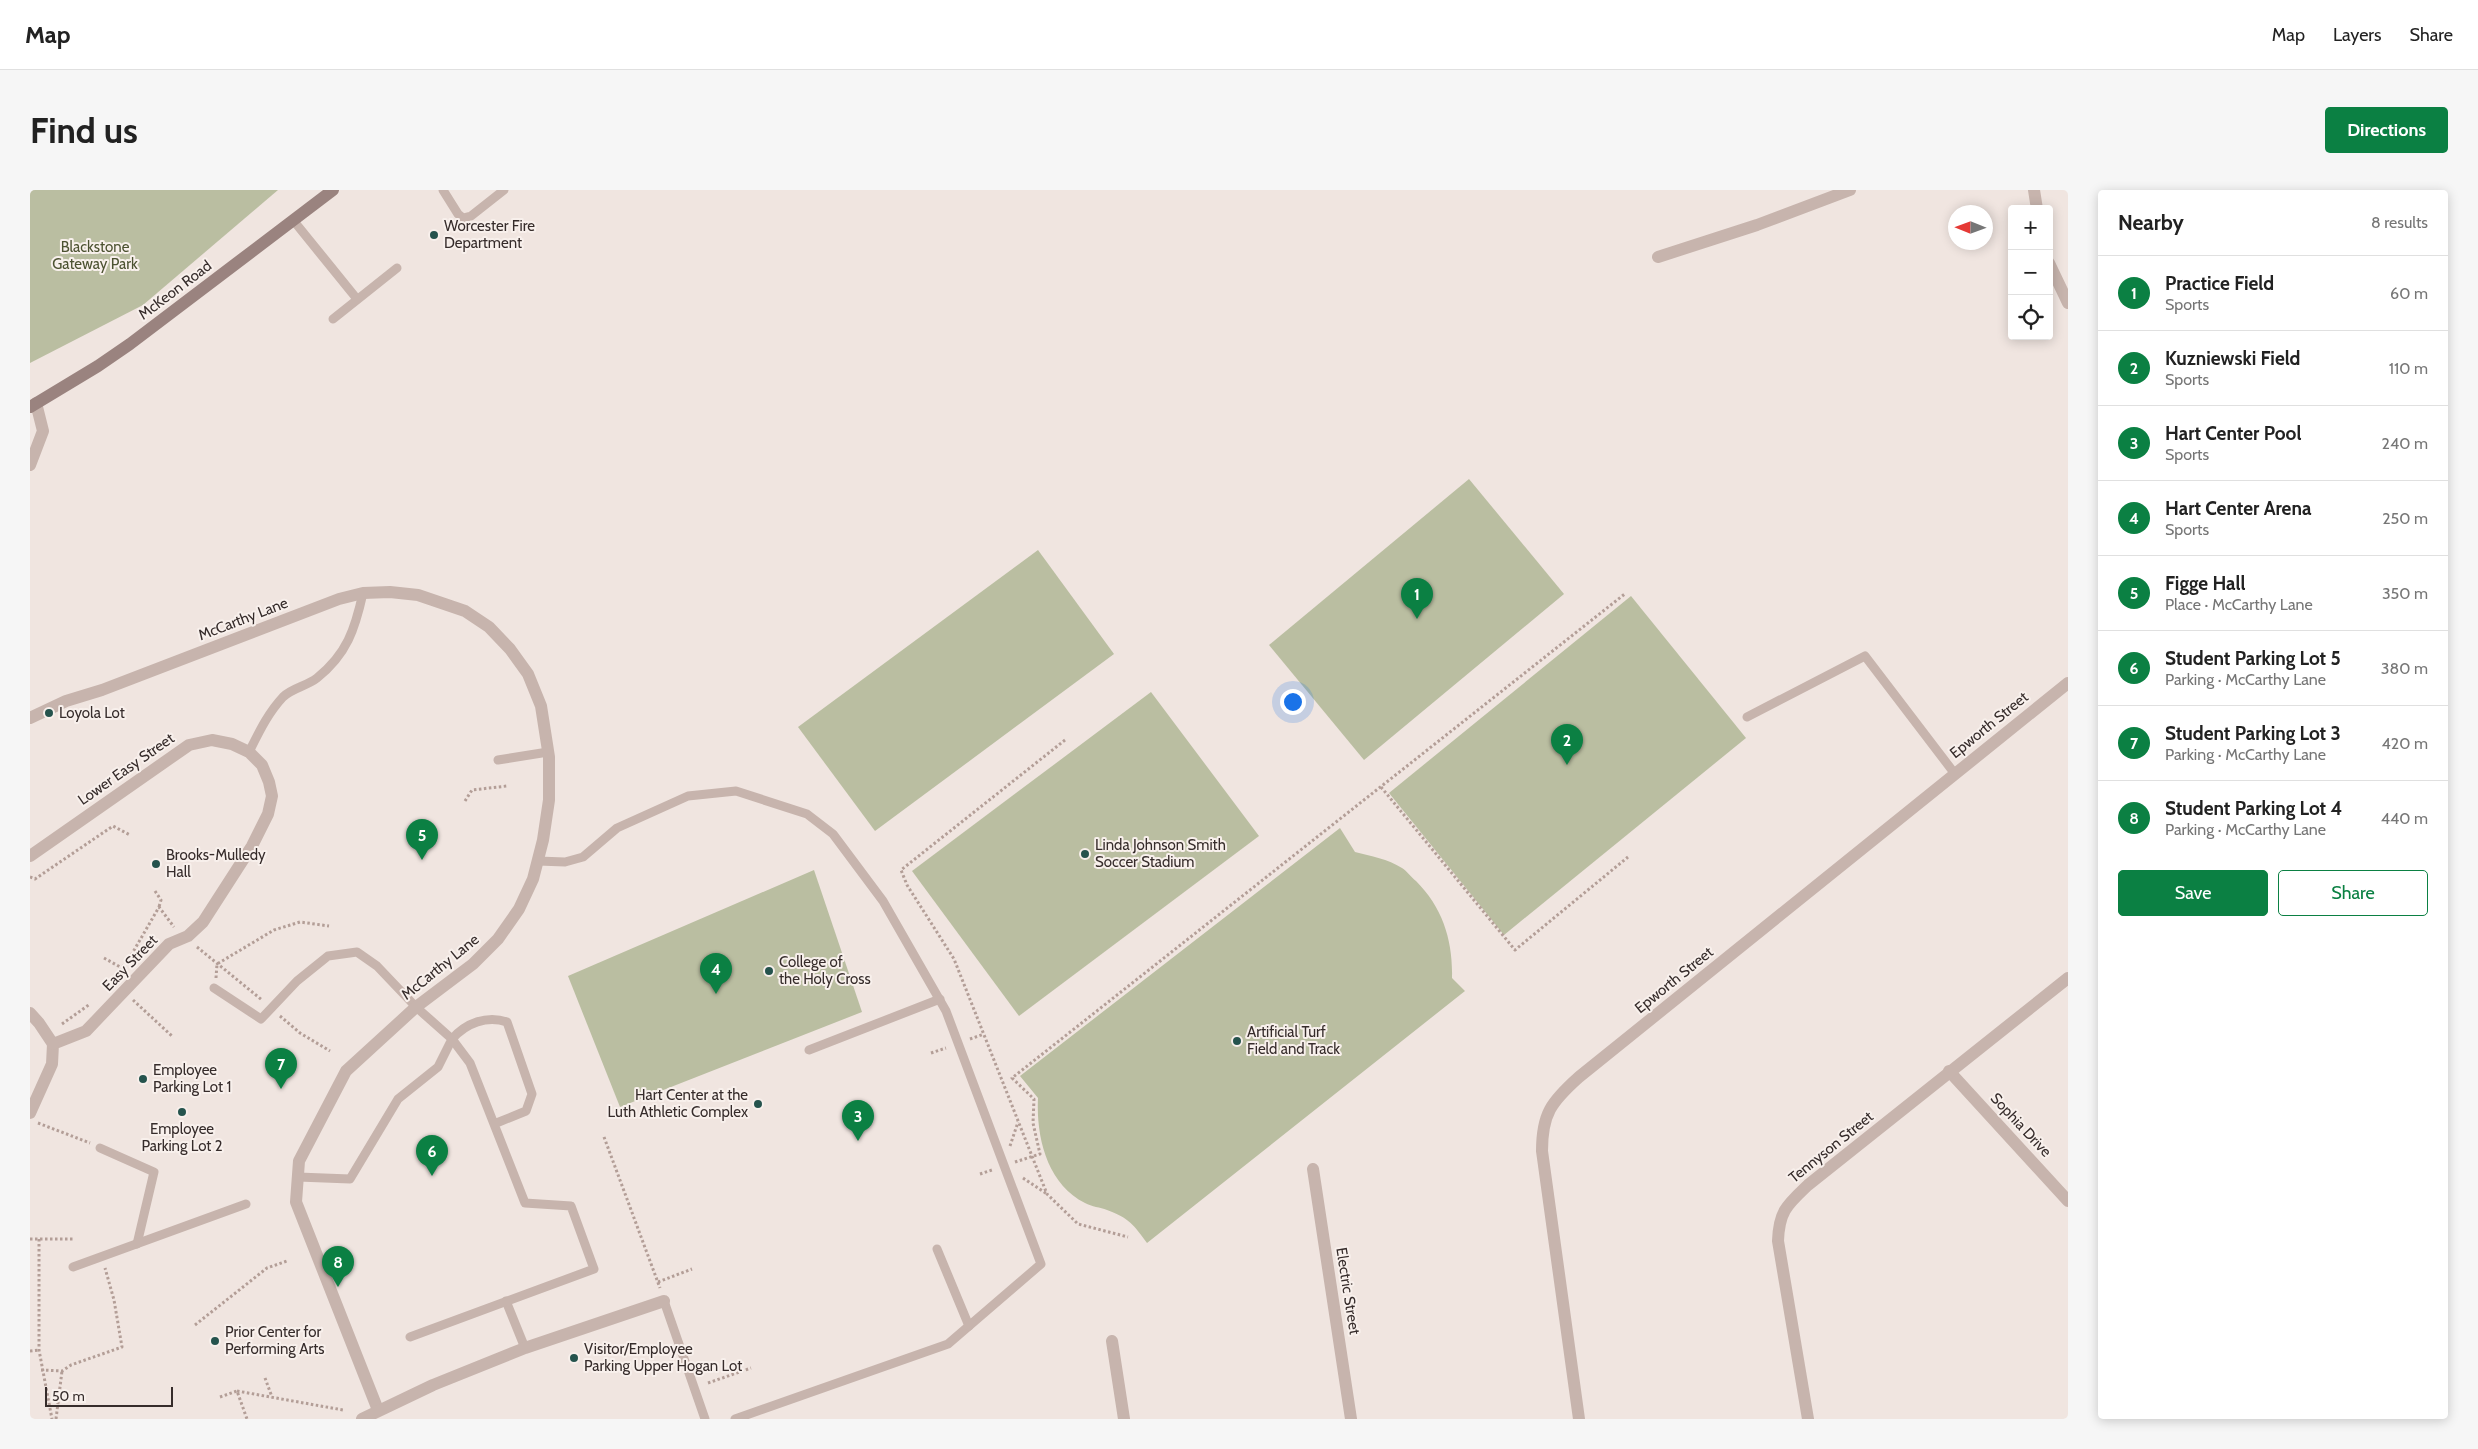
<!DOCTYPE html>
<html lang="en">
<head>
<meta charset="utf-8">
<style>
  :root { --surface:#fff; --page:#f6f6f6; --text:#222; --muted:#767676; --line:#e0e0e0; --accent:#0b8043 }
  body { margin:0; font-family:Cabin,sans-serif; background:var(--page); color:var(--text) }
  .controls { position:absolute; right:15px; top:15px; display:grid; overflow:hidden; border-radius:5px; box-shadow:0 2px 12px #0003 }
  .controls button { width:45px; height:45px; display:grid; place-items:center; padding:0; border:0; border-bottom:1px solid var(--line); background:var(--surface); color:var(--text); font:25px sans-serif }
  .compass { position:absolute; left:1918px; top:15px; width:45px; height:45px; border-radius:50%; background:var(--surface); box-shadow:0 2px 12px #0003; rotate:271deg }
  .scale { position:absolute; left:15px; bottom:12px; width:128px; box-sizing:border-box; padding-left:5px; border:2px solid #362c2b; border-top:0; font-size:14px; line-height:18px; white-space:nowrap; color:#362c2b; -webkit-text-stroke:4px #f8f0ec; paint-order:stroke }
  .you { position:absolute; left:1262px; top:511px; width:18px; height:18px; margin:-12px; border:4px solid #fff; border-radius:50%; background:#1a73e8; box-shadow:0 0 0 8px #1a73e833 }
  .badge { display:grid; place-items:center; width:32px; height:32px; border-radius:50%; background:var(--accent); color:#fff; font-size:16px; font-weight:700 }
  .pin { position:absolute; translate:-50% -41px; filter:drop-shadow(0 1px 2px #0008) }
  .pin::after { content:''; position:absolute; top:26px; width:18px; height:15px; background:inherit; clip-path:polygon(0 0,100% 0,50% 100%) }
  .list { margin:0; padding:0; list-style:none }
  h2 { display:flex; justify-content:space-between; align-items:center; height:65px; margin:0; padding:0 20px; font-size:21px }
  h2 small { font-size:16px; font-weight:400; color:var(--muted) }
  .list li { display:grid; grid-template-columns:32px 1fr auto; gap:15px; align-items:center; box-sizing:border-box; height:75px; padding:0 20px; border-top:1px solid var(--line) }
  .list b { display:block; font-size:19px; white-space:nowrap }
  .list p { margin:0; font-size:16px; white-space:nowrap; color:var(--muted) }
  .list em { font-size:16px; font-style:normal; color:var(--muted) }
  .actions { display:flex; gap:10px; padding:15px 20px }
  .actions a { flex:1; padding:11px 0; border:1px solid var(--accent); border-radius:5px; text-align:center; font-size:18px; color:var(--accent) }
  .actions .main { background:var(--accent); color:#fff }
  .icon { flex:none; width:28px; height:28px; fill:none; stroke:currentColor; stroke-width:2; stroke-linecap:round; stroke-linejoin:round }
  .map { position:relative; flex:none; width:2038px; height:1229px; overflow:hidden; border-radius:5px }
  header { display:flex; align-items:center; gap:30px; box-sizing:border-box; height:70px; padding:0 25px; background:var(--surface); border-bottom:1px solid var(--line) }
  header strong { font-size:24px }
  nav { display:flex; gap:28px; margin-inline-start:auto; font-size:18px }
  .intro { display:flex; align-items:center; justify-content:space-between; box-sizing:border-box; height:120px; padding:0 30px }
  h1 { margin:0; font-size:35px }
  .button { padding:12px 22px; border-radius:5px; background:var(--accent); color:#fff; font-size:18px; font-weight:700 }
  main { display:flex; gap:30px; padding:0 30px }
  aside { flex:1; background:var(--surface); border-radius:5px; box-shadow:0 2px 12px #0003 }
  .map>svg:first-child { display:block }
</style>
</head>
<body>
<header>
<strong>Map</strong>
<nav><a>Map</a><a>Layers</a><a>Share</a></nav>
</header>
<div class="intro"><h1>Find us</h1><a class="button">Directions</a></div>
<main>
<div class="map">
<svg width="2038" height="1229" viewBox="0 0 2038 1229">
  <rect width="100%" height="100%" fill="#f0e5e0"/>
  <g fill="#babea1">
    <path d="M0,0H248L113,115L0,173Z"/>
    <path d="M1439,289L1534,404L1334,570L1239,455Z"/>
    <path d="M1008,360L1084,464L845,641L768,537Z"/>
    <path d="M1601,406L1716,548L1474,745L1359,603Z"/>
    <path d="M1121,502L1229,646L989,826L882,681Z"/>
    <path d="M1310,638L1325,662C1341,666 1358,669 1372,678C1377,681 1381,687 1386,691C1413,718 1423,751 1422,788L1435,801L1117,1053C1104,1035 1099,1028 1077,1020C1070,1017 1062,1017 1055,1013C1017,994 1006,947 1008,908L990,886Z"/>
    <path d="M784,680L832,822L590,917L538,786Z"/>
  </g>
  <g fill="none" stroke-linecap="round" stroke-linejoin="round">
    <g stroke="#b39e97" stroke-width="3" stroke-dasharray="2.5 2.5" stroke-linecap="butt">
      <path d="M1035,550L871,680L877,695L924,769L1017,1004L1048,1034L1098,1047"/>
      <path d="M1351,597L1485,760L1598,667"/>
      <path d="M435,611L442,600L477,596"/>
      <path d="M0,687L5,689L83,636L100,645"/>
      <path d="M125,701L131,710L129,717"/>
      <path d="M167,757L232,810"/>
      <path d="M74,768L92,778"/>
      <path d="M186,788L187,774L244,740L270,732L299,736"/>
      <path d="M83,789L99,769L129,717L144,737"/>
      <path d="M103,810L143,847"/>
      <path d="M250,826L270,843L300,861"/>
      <path d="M32,834L60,814"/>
      <path d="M940,849L954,844"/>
      <path d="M901,863L916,858"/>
      <path d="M8,933L60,953"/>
      <path d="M574,947L630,1098"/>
      <path d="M980,956L988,932"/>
      <path d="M985,972L1010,964L1003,933L1004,909L982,888L1596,403"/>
      <path d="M950,984L962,980"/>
      <path d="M993,988L1017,1004"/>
      <path d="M0,1049H44"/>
      <path d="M9,1049V1160L22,1229"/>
      <path d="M628,1092L662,1079"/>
      <path d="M165,1135L237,1078L257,1071"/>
      <path d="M0,1161L9,1160"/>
      <path d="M11,1180L32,1181L41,1175L92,1157L84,1110L75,1078"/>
      <path d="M235,1188L242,1207"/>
      <path d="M678,1193L721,1178"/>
      <path d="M207,1201L313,1220"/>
      <path d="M190,1207L207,1201L217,1229"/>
      <path d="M26,1229L32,1181"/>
    </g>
    <g stroke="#c7b4ad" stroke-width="9">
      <path d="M413,0L428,24L433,28L441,26L474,0"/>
      <path d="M263,30L327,109"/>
      <path d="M303,129L367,78"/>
      <path d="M1717,527L1835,466L1925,584"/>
      <path d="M219,562C229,542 238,523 253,507C262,498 277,496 287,488C317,464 325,439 333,403"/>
      <path d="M468,570L518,562"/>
      <path d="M508,671L535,672L553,667L587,638L658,606L706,601L777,624L803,644L853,711L916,821L1011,1074L918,1154L705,1229"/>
      <path d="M184,798L231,829L267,791L298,766L327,762L347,776L386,817L422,849L408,877L368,909L320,989L268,987"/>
      <path d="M779,860L910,809"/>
      <path d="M70,958L124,982L107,1054"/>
      <path d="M907,1059L939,1136"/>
      <path d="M43,1077L216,1014"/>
      <path d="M476,1111L495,1158"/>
      <path d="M634,1111L675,1229"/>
      <path d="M380,1147L564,1079L541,1016L495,1013L440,873L422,849C436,833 457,825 477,832L502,904L496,921L464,934"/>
    </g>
    <g stroke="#c7b4ad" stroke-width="12">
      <path d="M2004,0L2007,19"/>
      <path d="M1628,67L1727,35L1820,0"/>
      <path d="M2019,73L2038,113"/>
      <path d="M0,275L13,241L6,213"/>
      <path d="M0,528L36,511L72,500L309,409L333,403L360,402L388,405L435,421L459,437L480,459L498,484L511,516L519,567V610L513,650L503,689L489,719L468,749L443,774L386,817L316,881L269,971L266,1012L348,1220"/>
      <path d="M0,666L159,555L182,550L202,554L219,562L232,575L239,592L242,606L238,624L222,656L173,732L158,746L139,754L56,841L23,854L22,874L0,923"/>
      <path d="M0,823L9,833L23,854"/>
      <path d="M1919,881L2038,1011"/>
      <path d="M1283,979L1321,1229"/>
      <path d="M1082,1151L1094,1229"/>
      <path d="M332,1229L403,1195L495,1158L634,1111"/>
      <path d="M1549,1229L1512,961C1512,924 1521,912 1549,887L2038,493"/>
      <path d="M1778,1229L1748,1051C1749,1021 1757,1015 1778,995L2038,788"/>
    </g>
    <path stroke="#9a837f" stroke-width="12" d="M0,217L68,176L100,154L303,0"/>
  </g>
  <g fill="#25534d" stroke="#f8f0ec" stroke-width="2">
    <circle cx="404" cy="45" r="5"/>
    <circle cx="19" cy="523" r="5"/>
    <circle cx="1055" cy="664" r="5"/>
    <circle cx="126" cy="674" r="5"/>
    <circle cx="739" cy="781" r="5"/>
    <circle cx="1207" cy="851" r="5"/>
    <circle cx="113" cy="889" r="5"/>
    <circle cx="728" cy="914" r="5"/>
    <circle cx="152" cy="922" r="5"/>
    <circle cx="185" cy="1151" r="5"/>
    <circle cx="544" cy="1168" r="5"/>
  </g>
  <g text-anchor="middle" stroke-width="4" stroke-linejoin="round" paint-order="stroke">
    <g font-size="15" fill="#362c2b" stroke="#f8f0ec" text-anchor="start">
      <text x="414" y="41">Worcester Fire<tspan x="414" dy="17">Department</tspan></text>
      <text x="29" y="528">Loyola Lot</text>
      <text x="1065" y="660">Linda Johnson Smith<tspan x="1065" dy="17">Soccer Stadium</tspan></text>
      <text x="136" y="670">Brooks-Mulledy<tspan x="136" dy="17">Hall</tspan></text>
      <text x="749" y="777">College of<tspan x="749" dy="17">the Holy Cross</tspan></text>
      <text x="1217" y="847">Artificial Turf<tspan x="1217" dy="17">Field and Track</tspan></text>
      <text x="123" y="885">Employee<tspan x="123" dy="17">Parking Lot 1</tspan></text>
      <text x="718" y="910" text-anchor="end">Hart Center at the<tspan x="718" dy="17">Luth Athletic Complex</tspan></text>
      <text x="152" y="944" text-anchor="middle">Employee<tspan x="152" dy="17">Parking Lot 2</tspan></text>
      <text x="195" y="1147">Prior Center for<tspan x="195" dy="17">Performing Arts</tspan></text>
      <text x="554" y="1164">Visitor/Employee<tspan x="554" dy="17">Parking Upper Hogan Lot</tspan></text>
    </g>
    <g font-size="15" fill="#4c5231" stroke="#f8f0ec">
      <text x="65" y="62">Blackstone<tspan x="65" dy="17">Gateway Park</tspan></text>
    </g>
    <g font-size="15" fill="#362c2b" stroke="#f8f0ec">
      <text transform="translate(145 100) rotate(-37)" y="5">McKeon Road</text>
      <text transform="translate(213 429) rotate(-21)" y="5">McCarthy Lane</text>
      <text transform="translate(1959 535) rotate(-39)" y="5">Epworth Street</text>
      <text transform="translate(96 579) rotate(-35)" y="5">Lower Easy Street</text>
      <text transform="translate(100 773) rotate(-46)" y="5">Easy Street</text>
      <text transform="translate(410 777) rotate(-39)" y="5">McCarthy Lane</text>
      <text transform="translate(1644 790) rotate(-39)" y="5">Epworth Street</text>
      <text transform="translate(1991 935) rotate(47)" y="5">Sophia Drive</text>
      <text transform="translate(1801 957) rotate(-39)" y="5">Tennyson Street</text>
      <text transform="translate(1318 1101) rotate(81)" y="5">Electric Street</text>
    </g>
  </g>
</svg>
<div class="controls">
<button>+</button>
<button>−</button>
<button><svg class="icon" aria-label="locate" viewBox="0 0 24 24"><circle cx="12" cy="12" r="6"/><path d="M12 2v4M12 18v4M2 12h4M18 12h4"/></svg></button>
</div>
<svg class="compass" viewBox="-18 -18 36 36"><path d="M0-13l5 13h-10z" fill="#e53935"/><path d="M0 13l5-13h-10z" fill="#767676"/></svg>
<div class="scale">50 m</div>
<div class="you"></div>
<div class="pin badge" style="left:1387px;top:429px">1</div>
<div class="pin badge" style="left:1537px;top:575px">2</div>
<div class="pin badge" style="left:828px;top:951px">3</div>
<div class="pin badge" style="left:686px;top:804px">4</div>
<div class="pin badge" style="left:392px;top:670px">5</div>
<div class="pin badge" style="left:402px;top:986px">6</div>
<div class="pin badge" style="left:251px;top:899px">7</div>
<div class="pin badge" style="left:308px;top:1097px">8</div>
</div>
<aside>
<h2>Nearby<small>8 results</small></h2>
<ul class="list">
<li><span class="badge">1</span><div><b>Practice Field</b><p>Sports</p></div><em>60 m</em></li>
<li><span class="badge">2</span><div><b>Kuzniewski Field</b><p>Sports</p></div><em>110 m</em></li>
<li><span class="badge">3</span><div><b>Hart Center Pool</b><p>Sports</p></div><em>240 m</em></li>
<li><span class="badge">4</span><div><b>Hart Center Arena</b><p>Sports</p></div><em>250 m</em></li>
<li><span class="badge">5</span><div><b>Figge Hall</b><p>Place · McCarthy Lane</p></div><em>350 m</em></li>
<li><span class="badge">6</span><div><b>Student Parking Lot 5</b><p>Parking · McCarthy Lane</p></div><em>380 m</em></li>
<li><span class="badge">7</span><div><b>Student Parking Lot 3</b><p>Parking · McCarthy Lane</p></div><em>420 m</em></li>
<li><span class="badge">8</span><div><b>Student Parking Lot 4</b><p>Parking · McCarthy Lane</p></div><em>440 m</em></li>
</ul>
<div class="actions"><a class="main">Save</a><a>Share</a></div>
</aside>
</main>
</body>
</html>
